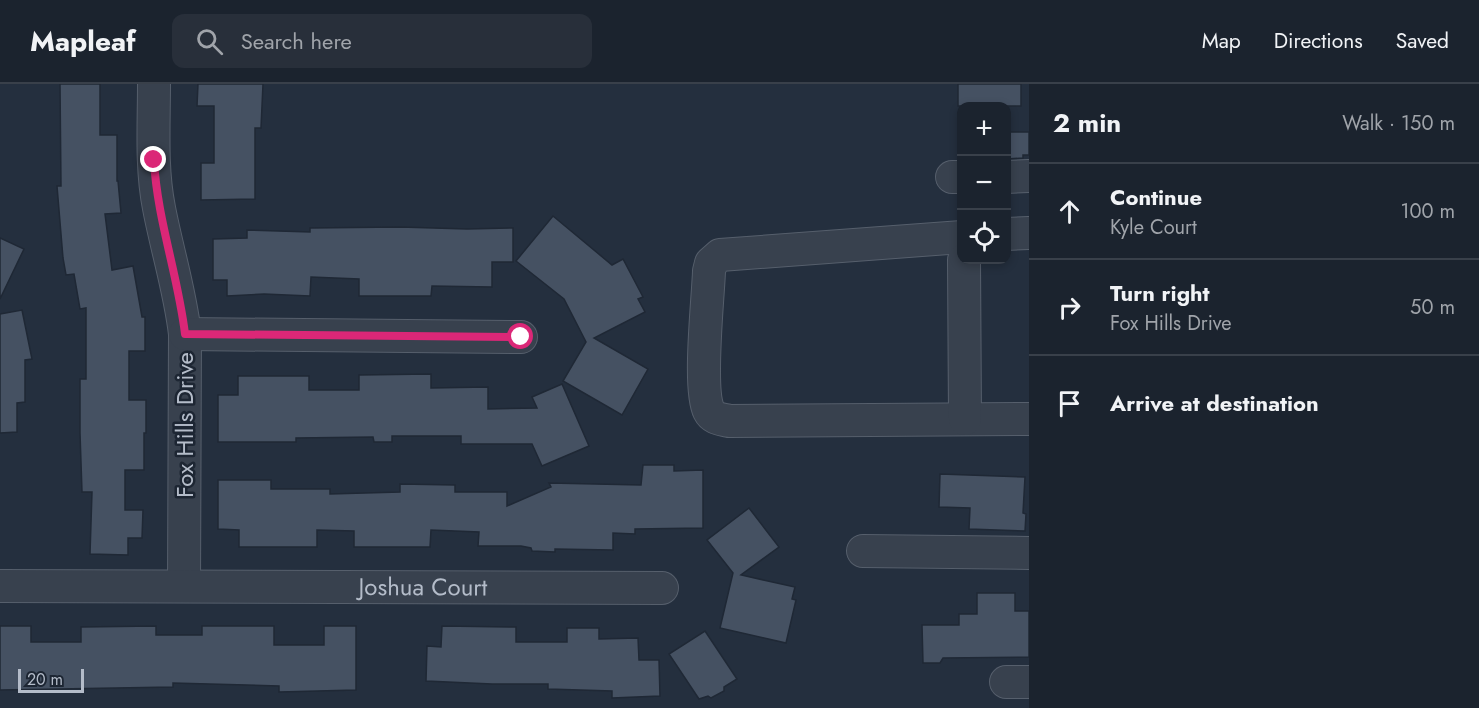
<!DOCTYPE html>
<html lang="en">
<head>
<meta charset="utf-8">
<style>
  :root { --surface:#1b232e; --page:#282f3a; --text:#f1f3f6; --muted:#a0a4aa; --line:#39404a }
  body { margin:0; font-family:Jost,sans-serif; background:var(--page); color:var(--text) }
  .controls { position:absolute; right:18px; top:18px; display:grid; overflow:hidden; border-radius:12px; box-shadow:0 3px 9px #0003 }
  .controls button { width:54px; height:54px; display:grid; place-items:center; padding:0; border:0; border-bottom:2px solid var(--line); background:var(--surface); color:var(--text); font:30px sans-serif }
  .scale { position:absolute; left:18px; bottom:15px; width:66px; box-sizing:border-box; padding-left:6px; border:3px solid #b4bcc9; border-top:0; font-size:16px; line-height:21px; white-space:nowrap; color:#b4bcc9; -webkit-text-stroke:4px #1d2633; paint-order:stroke }
  .stop { position:absolute; width:18px; height:18px; margin:-14px; border:4px solid #db2777; border-radius:50%; background:#fff }
  .stop.end { background:#db2777; border-color:#fff; box-shadow:0 2px 6px #0008 }
  .list { margin:0; padding:0; list-style:none }
  h2 { display:flex; justify-content:space-between; align-items:center; height:78px; margin:0; padding:0 24px; font-size:26px }
  h2 small { font-size:20px; font-weight:400; color:var(--muted) }
  .list li { display:grid; grid-template-columns:39px 1fr auto; gap:18px; align-items:center; box-sizing:border-box; height:96px; padding:0 24px; border-top:2px solid var(--line) }
  .list b { display:block; font-size:22px; white-space:nowrap }
  .list p { margin:0; font-size:20px; white-space:nowrap; color:var(--muted) }
  .list em { font-size:20px; font-style:normal; color:var(--muted) }
  .icon { flex:none; width:33px; height:33px; fill:none; stroke:currentColor; stroke-width:2; stroke-linecap:round; stroke-linejoin:round }
  .map { position:relative; flex:none; width:1029px; height:624px; overflow:hidden }
  header { display:flex; align-items:center; gap:36px; box-sizing:border-box; height:84px; padding:0 30px; background:var(--surface); border-bottom:2px solid var(--line) }
  header strong { font-size:28px }
  nav { display:flex; gap:33px; margin-inline-start:auto; font-size:21px }
  .search { width:420px; height:54px; background:var(--page); display:flex; align-items:center; gap:15px; box-sizing:border-box; padding:0 21px; border-radius:12px; color:var(--muted); font-size:22px }
  main { display:flex }
  aside { flex:1; background:var(--surface) }
  .map>svg:first-child { display:block }
</style>
</head>
<body>
<header>
<strong>Mapleaf</strong>
<div class="search"><svg class="icon" aria-label="search" viewBox="0 0 24 24"><circle cx="10" cy="10" r="6"/><path d="M15 15l6 6"/></svg>Search here</div>
<nav><a>Map</a><a>Directions</a><a>Saved</a></nav>
</header>
<main>
<div class="map">
<svg width="1029" height="624" viewBox="0 0 1029 624">
  <rect width="100%" height="100%" fill="#242f3e"/>
  <g fill="#455162" stroke="#1f2835" stroke-width="1.5">
    <path d="M60,0H100V51H117V97H118L121,129L105,130L112,186L133,182L142,233H145V267H129V316H146V349H144V386H125V426H143L142,454H128V471L90,470L92,408H82L80,349V295H86V224L80,225L74,190L66,191L63,174L57,102H61Z"/>
    <path d="M198,0H263L261,44H255V115L201,116V79H214V22H197Z"/>
    <rect x="958" y="0" width="63" height="22"/>
    <path d="M1006,48H1029V71H1023V74L1006,75Z"/>
    <path d="M553,132L612,181L623,175L643,213L638,215L645,228L594,254L648,285L622,331L563,297L586,258L564,215L516,177Z"/>
    <path d="M400,143L467,145L513,144V178H492V203L432,202L431,212H359V195L311,193L310,212L264,210L227,212V196H213V155L247,154V146L310,148V144Z"/>
    <path d="M0,154L24,165L0,215Z"/>
    <path d="M22,226L32,275L25,276V318L17,319V348L0,349V230Z"/>
    <path d="M431,290V304L488,303V325L537,324L532,313L562,300L589,362L542,382L532,360H461V352H392V358H374L373,353L296,354V358H218V311H238V292H309V306H359V291Z"/>
    <path d="M643,381H674V387L703,386V444L635,445V450L613,449V466L555,465V468L532,467L531,464L521,462H478L479,448L431,446L430,463H354V447L317,446V463H239V446L218,445V396H271V405H330V410L400,408V400L455,401V408H507V422L551,403L549,399L641,401Z"/>
    <path d="M940,390L1025,393L1023,429L1026,430L1025,447L969,445L970,424L939,423Z"/>
    <path d="M749,424L779,463L741,491L795,503L792,515L796,516L786,559L720,544L733,489L707,456Z"/>
    <path d="M977,509H1015V527H1029V573L943,574L940,579H923L922,541H959V530H977Z"/>
    <path d="M0,542H31V558H81V543L156,542V551H202V542H274V561H324V542H356V606L279,608V602L173,599V603L0,606Z"/>
    <path d="M442,542L516,543V558H567V544H599V555L638,554L639,576H659L660,612L612,614V607L548,605V600H492L426,597L427,562L441,563Z"/>
    <path d="M705,547L737,595L724,603V607L711,614L708,612L699,615L669,570Z"/>
  </g>
  <g fill="none" stroke-linecap="round" stroke-linejoin="round">
    <defs>
      <g id="minor">
        <path d="M154,0C154,41 151,84 159,124C167,166 180,207 185,250L184,502"/>
        <path d="M952,93H962"/>
        <path d="M1006,93L1029,92"/>
        <path d="M1006,150L1029,149"/>
        <path d="M962,153L720,171L711,179L709,187C708,216 698,305 709,327C713,335 721,335 729,337L1029,335"/>
        <path d="M964,176L965,335"/>
        <path d="M185,250L521,253"/>
        <path d="M863,467L1029,469"/>
        <path id="s1" d="M0,502L662,504"/>
        <path d="M1006,598H1029"/>
      </g>
    </defs>
    <use href="#minor" stroke="#565f6c" stroke-width="34"/>
    <use href="#minor" stroke="#38414e" stroke-width="32"/>
  </g>
  <g fill="none" stroke-linecap="round" stroke-linejoin="round">
    <path stroke="#db2777" stroke-width="8" d="M154,76C157,135 178,191 185,250L521,253"/>
  </g>
  <g text-anchor="middle" stroke-width="5" stroke-linejoin="round" paint-order="stroke">
    <g font-size="24" fill="#b4bcc9" stroke="#1d2633">
      <text transform="translate(185 341) rotate(-90)" y="8">Fox Hills Drive</text>
      <text dy="8" stroke="none"><textPath href="#s1" startOffset="423">Joshua Court</textPath></text>
    </g>
  </g>
</svg>
<div class="controls">
<button>+</button>
<button>−</button>
<button><svg class="icon" aria-label="locate" viewBox="0 0 24 24"><circle cx="12" cy="12" r="6"/><path d="M12 2v4M12 18v4M2 12h4M18 12h4"/></svg></button>
</div>
<div class="scale">20 m</div>
<div class="stop" style="left:521px;top:253px"></div>
<div class="stop end" style="left:154px;top:76px"></div>
</div>
<aside>
<h2>2 min<small>Walk · 150 m</small></h2>
<ul class="list">
<li><svg class="icon" aria-label="ahead" viewBox="0 0 24 24"><path d="M12 20V5M6 11l6-6 6 6"/></svg><div><b>Continue</b><p>Kyle Court</p></div><em>100 m</em></li>
<li><svg class="icon" aria-label="right" viewBox="0 0 24 24"><path d="M7 20v-9h11M14 6l5 5-5 5"/></svg><div><b>Turn right</b><p>Fox Hills Drive</p></div><em>50 m</em></li>
<li><svg class="icon" aria-label="arrive" viewBox="0 0 24 24"><path d="M6 21V4h12l-3 4 3 4H6"/></svg><div><b>Arrive at destination</b></div></li>
</ul>
</aside>
</main>
</body>
</html>
